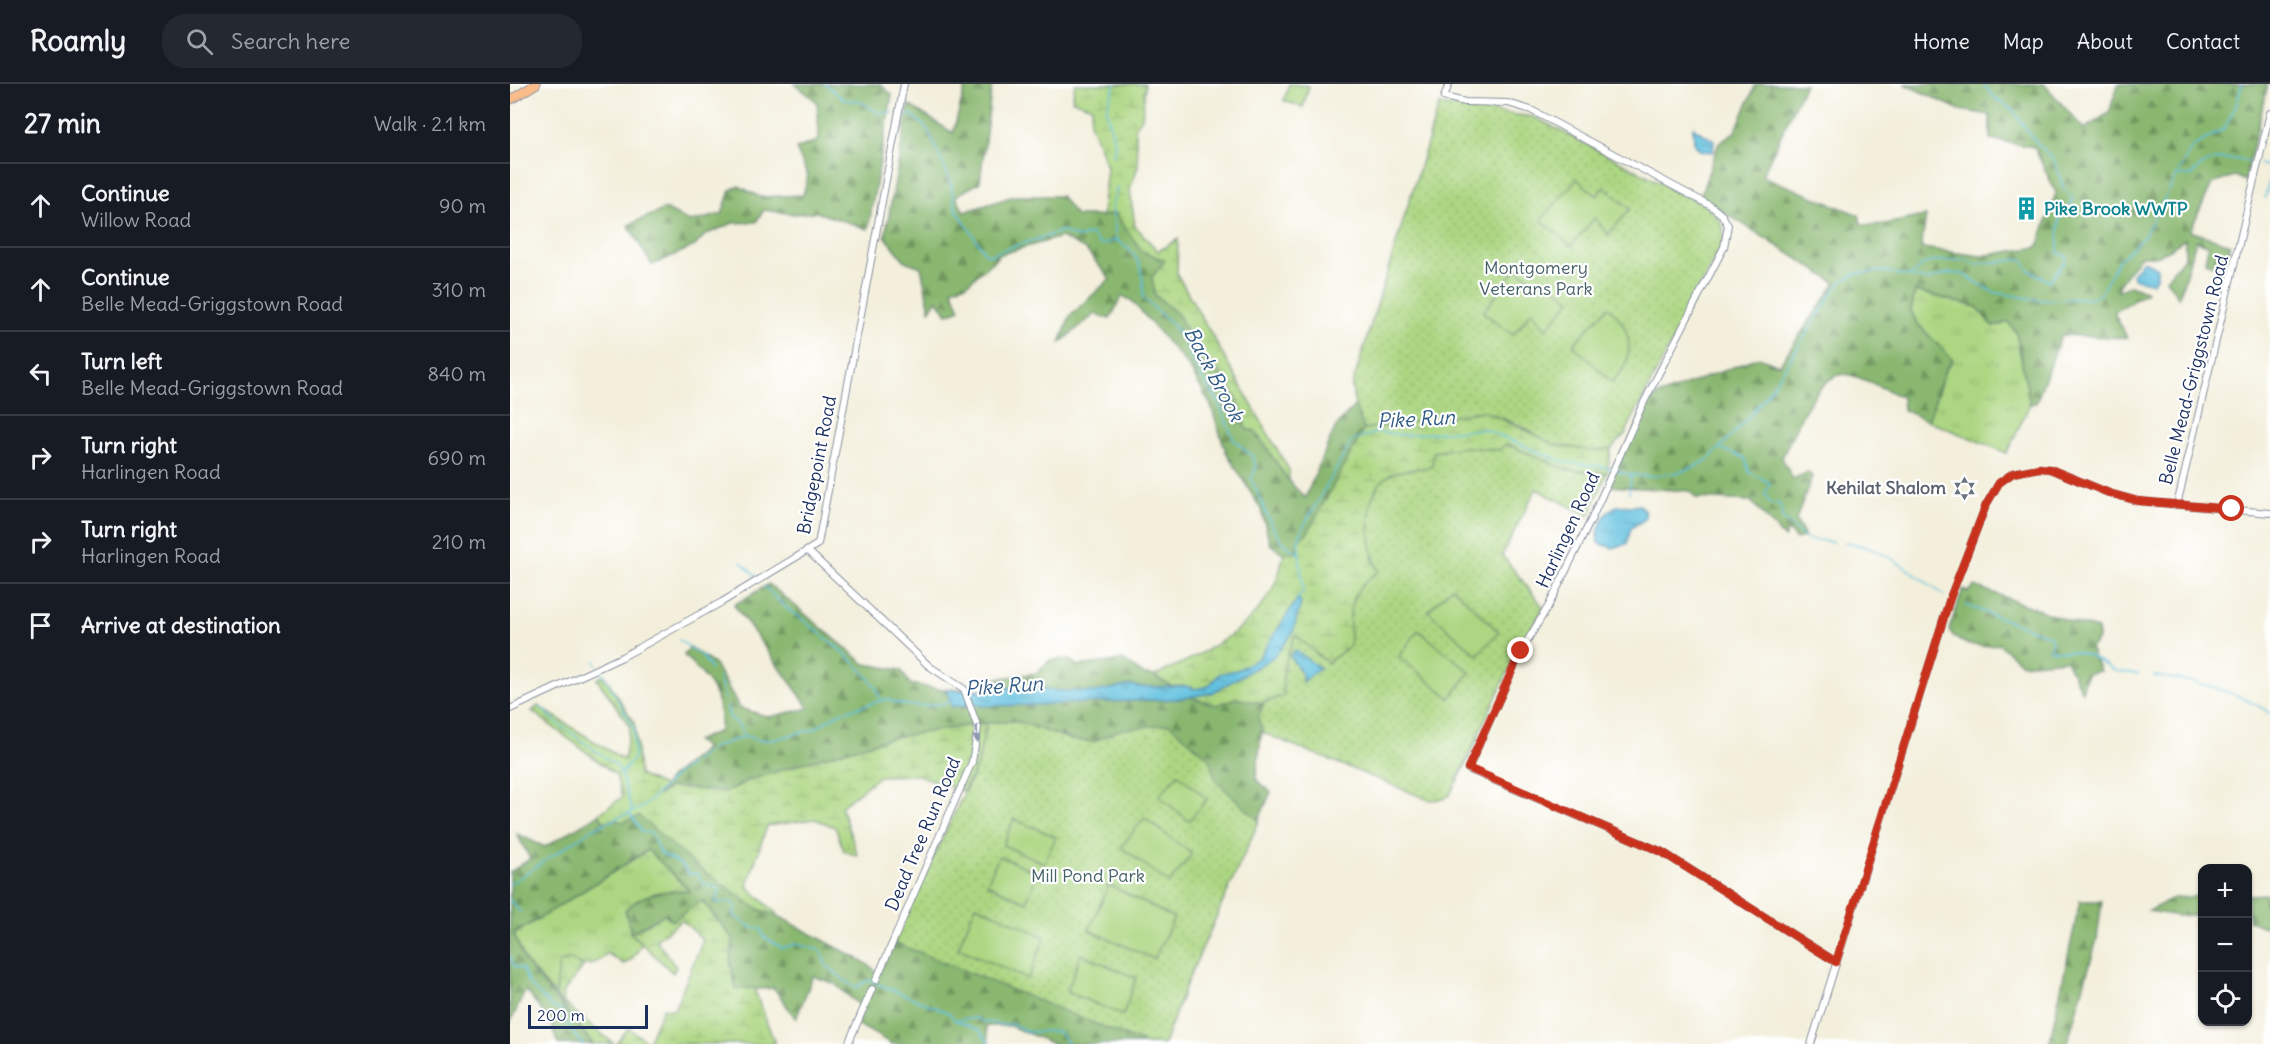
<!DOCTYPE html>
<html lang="en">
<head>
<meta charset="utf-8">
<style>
  :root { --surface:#171b24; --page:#242831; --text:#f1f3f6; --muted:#9ea1a6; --line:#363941 }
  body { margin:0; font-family:Delius,sans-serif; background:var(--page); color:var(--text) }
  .controls { position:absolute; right:18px; bottom:18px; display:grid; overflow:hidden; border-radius:12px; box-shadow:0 2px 4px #0004 }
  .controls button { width:54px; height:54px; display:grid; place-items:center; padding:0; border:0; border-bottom:2px solid var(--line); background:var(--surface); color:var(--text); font:30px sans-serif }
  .scale { position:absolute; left:18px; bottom:15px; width:120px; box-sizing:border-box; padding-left:6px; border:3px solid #1b2f5e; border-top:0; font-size:16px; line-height:21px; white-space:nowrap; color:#1b2f5e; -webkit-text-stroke:4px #fff; paint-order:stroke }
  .stop { position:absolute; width:18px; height:18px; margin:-14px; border:4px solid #c8321e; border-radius:50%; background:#fff }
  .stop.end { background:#c8321e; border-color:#fff; box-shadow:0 2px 6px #0008 }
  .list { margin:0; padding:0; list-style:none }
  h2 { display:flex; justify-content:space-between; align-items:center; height:78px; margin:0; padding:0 24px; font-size:26px }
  h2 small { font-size:20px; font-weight:400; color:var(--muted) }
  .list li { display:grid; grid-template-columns:39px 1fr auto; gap:18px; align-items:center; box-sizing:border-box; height:84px; padding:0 24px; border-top:2px solid var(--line) }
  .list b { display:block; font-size:22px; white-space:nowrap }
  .list p { margin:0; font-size:20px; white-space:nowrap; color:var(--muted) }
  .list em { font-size:20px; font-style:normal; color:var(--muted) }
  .icon { flex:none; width:33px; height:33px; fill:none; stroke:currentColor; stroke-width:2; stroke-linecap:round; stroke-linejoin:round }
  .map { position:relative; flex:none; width:1760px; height:960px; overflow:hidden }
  header { display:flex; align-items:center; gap:36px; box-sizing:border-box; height:84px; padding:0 30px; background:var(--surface); border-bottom:2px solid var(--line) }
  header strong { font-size:28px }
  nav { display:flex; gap:33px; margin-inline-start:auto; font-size:21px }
  .search { width:420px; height:54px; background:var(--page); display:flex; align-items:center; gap:15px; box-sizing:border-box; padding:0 21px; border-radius:24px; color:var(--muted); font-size:22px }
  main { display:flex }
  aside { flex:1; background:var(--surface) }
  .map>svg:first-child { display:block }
</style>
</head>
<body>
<header>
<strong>Roamly</strong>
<div class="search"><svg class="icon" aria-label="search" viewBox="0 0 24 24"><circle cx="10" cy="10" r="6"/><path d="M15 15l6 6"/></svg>Search here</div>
<nav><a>Home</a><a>Map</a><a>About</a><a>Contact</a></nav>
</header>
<main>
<aside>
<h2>27 min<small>Walk · 2.1 km</small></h2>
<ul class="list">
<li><svg class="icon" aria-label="ahead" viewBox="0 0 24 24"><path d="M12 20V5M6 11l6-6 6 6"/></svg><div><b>Continue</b><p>Willow Road</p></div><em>90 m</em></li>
<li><svg class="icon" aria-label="ahead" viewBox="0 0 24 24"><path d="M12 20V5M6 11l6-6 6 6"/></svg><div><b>Continue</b><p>Belle Mead-Griggstown Road</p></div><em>310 m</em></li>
<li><svg class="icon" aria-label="left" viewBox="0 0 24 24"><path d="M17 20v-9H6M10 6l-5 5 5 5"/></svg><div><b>Turn left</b><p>Belle Mead-Griggstown Road</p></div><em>840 m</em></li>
<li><svg class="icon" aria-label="right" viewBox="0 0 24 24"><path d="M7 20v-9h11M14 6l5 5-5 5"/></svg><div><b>Turn right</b><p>Harlingen Road</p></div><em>690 m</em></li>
<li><svg class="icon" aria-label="right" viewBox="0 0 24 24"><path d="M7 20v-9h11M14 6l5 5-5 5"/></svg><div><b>Turn right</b><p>Harlingen Road</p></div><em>210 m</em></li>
<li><svg class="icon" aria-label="arrive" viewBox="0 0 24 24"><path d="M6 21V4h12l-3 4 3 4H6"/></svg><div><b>Arrive at destination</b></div></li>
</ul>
</aside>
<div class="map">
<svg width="1760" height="960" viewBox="0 0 1760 960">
  <defs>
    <pattern id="grass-tufts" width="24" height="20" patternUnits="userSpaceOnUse" patternTransform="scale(1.5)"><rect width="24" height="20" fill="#acd681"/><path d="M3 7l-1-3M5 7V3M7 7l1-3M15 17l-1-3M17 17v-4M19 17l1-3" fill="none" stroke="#93b872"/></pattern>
    <pattern id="forest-firs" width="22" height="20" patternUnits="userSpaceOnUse" patternTransform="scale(1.5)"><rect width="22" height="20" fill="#89b76f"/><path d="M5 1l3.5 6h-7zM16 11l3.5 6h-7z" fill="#6f955e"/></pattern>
    <pattern id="wetland-marsh" width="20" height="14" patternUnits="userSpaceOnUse" patternTransform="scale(1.5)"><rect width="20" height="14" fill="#acd681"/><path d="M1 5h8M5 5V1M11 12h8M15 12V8" fill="none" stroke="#93b872"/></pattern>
    <pattern id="park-dots" width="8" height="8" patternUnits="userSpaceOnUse" patternTransform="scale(1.5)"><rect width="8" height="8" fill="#acd681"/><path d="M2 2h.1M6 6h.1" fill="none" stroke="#93b872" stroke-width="1.8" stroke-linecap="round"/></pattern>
    <pattern id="water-ripples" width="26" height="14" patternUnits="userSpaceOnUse" patternTransform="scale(1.5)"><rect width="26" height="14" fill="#5fc0de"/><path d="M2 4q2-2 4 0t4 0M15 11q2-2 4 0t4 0" fill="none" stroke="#4e9cb7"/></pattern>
  </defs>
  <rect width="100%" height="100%" fill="#fff"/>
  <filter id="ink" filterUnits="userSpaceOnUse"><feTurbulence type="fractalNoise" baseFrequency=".0167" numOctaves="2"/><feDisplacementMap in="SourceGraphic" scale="12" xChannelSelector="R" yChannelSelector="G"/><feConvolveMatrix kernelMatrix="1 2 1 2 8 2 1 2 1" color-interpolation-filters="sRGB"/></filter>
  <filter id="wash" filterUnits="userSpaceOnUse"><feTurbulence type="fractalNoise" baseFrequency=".008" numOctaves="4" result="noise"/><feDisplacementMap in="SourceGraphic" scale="24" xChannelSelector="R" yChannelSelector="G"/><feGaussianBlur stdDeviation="1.35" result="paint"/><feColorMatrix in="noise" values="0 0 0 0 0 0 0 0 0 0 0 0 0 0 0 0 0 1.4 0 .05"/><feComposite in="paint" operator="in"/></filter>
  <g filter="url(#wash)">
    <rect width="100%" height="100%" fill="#f3efdb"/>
    <g fill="url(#grass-tufts)" stroke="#648270" stroke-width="1.5">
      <path d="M1405,207L1467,223L1483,243L1498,238L1506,248L1520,320L1497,369L1418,337L1435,286L1443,276L1407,239L1401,227Z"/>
      <path d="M138,766L181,808L121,849L132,860L122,875L114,880L97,869C84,883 77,885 60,875L49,879L46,912L15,877L4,850Z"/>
    </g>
    <g fill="url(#forest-firs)" stroke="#527366" stroke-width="1.5">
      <path d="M285,0H370L382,11L358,145L306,128L285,130L254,126L246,138L223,139L195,151L185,162L142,181L118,141L155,125L180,138L212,130L220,106L229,102L250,113L293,111L298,92L286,65L309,56L307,18Z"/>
      <path d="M456,0H482L470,98L446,112L454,128L504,112H551L566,132H592L605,129L632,167L655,176L642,193L645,211L668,230L689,272L706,284L728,316L736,345L745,347L779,397L795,414L825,344L845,321L842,302L854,345L798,448L788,457L787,468L774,470L760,460L751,425L716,368L701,322L679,283L621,216L612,212L600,235L585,230L550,259L560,232L600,195L576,166L551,153L491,170L457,200L442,205L450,225L437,230L427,215L420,226L411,183L395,177L375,152L399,21L443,49Z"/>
      <path d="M1246,0H1295L1252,92L1349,131L1351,140C1372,144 1395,134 1416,132L1411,164L1471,172L1528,163L1546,109L1524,63L1480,55V31L1450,26L1394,0H1534L1574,45L1599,29L1608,0H1758L1735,97L1725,92L1702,100L1680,147L1720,160L1714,185L1695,178L1698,162L1686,156L1669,214L1656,195L1675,172V155L1649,172H1630L1610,199L1608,207L1621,201L1637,208L1604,228L1617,254L1551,251L1526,319L1520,320L1506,248L1498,238L1483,243L1467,223L1405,207L1401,227L1407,239L1443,276L1435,286L1418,337L1393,326L1392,313C1375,306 1357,295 1340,291C1308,283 1282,353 1272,374L1283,395L1298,388L1302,393L1286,436L1295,453L1285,455L1278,446L1274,454L1241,417L1186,414L1180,407L1098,402L1139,315L1249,273L1269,281L1326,199L1190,113L1209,58L1225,48Z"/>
      <path d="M259,500L355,580L391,586L400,600L429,605H474L484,595L526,589L540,576L558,575L569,582L613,576L635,591L644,592L683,614L707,621L725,614L754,619L952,636L970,651L947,698L752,645L746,695L761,708L675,903L654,960H544L500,942H476L479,960H382L347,940L355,922L349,921L325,900L303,892L286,935L264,904L226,907L220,876L223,855L193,817L162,837L155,830L121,849L115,826C134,807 156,806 180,807L138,766L4,850L15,877L83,960H48L41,939L16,906L0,939V788L20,775L7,750L35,763L89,730L94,738L102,735L113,738L129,732L246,824L270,833L354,878L369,889L462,692L517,698L609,646L583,658L562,656L506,637L477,639L385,653L303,676L240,696L216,708L160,703L146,713L160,694L196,664L186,657L210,647C212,608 199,597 174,571L180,563L205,581L230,624L259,633L299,624L224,521Z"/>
      <path d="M1465,502L1564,539L1588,545V556L1580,564L1590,587L1577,590L1572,608L1556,576L1512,580L1489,560C1471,563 1450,564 1439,546L1453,505L1458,508Z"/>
      <path d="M1760,810V840L1754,843L1738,836V811Z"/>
      <path d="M1692,812V830L1668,832L1638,827L1664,814Z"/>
      <path d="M1570,817H1592L1587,855L1557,960H1539Z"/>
    </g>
    <g fill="url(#wetland-marsh)" stroke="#648270" stroke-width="1.5">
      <path d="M565,0H635L632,34L625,43L628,82L620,106L625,142L648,167L668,155L667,190L779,386V397L745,347L736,345L728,316L706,284L689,272L668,230L645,211L642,193L655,176L632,167L605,129L592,132L597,83L580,38L582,23L562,16Z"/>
      <path d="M973,327C1018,345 1050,370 1101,365L1097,389L1057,386L997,360L990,367L955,363L922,383L881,390L862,473L869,487C835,511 840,525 840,562L817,579L785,552C778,571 769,591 774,611L754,619L725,614L707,621L683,614L644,592C690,571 745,547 766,497C770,489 771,479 774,470L787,468L788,457L798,448L854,345Z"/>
      <path d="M94,591L125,640L129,691L154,702L148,712L160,703L216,708L240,696L303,676L385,653L477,639L467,682L453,707L408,691L369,692L331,723L348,772L334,767L325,743L305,735L257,742L237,802L270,833L246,824L185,781L129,732L113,738L103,735L94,738L89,730L112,713L106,691L22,627L28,622L114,676L120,642L87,595Z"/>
      <path d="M192,817L223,855L220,877L226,906L244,904L265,960H106L118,944L138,958L153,924L164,926L193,856L172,836L146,856L166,883L163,889L121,849L155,830L162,837Z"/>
      <path d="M60,875L73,883L52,910L54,919L104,960H83L46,912L49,879Z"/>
    </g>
    <g fill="url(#park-dots)" stroke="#648270" stroke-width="1.5">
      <path d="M929,21L1024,33L1194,121C1209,132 1217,140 1212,160L1115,350L1101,365L1082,367L1042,360L1011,342L973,327L854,345L845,321L842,302Z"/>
      <path d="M996,360L1057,386L1097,389L1079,432L1026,405L992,471L1034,524L1012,558L940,711L934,715L919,716L753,649L748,634L754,619L774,611C769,591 778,571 785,551L817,579L840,562C840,525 835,511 869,487C857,462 851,407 880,391C890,385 910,385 922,383L924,368L955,363L989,366Z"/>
      <path d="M506,637L562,656L583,658L609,646L659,640L699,674L706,697L749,737L675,903L654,960H636L383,858L467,682L477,639Z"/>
    </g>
    <g fill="#acd681" stroke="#648270" stroke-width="1.5">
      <path d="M779,0L799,2L793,23L774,17Z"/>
      <path d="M1067,95L1087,112L1094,103L1120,125L1098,151L1085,134L1061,162L1031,136Z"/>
      <path d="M1007,184L1026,200L1032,193L1061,216L1036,245L1022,227L1003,251L973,228Z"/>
      <path d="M1098,223C1123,244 1127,275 1102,298L1063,261Z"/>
      <path d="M942,503L989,548L967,571L918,527Z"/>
      <path d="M908,546L960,588L940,614L889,573Z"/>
      <path d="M668,690L697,715L679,737L649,712Z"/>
      <path d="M634,734L682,770L659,799L611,763Z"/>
      <path d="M504,735L546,753L534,779L493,761Z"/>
      <path d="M489,772L528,789L516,818L477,800Z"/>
      <path d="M599,801L664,834L644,875L579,846Z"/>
      <path d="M466,821L535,853L518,895L448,864Z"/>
      <path d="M571,870L626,894L613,931L557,908Z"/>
    </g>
    <g fill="url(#water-ripples)" stroke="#3d789e" stroke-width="1.5">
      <path d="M1183,43L1204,57L1203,68L1191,67L1184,60Z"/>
      <path d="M1633,176L1647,184V192L1643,199L1623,194L1622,190Z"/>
      <path d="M1130,421L1135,427V435L1121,444L1117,460L1103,464L1088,459C1085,448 1094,428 1105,423C1112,420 1122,423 1130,421Z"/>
      <path d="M788,514L791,519L783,548L771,565L759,576L702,609L668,615L523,621L472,622L463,620L442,623L436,605L456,607L503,603L511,607L528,603L535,606L584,608L622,601L628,603L676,602L685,605L699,602L709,590L727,586L749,574Z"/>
      <path d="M785,566L810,584L792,598V590L780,572Z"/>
    </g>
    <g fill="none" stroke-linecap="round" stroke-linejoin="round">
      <g stroke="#5fc0de" stroke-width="1.5">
        <path d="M315,0L335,16L350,17L368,29H385"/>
        <path d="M390,30L403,31L418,46L440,96L446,125L475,169L480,171C503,160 528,157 551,147L569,154L580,150L591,161L606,156C630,170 634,186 633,214L662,240L675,259L687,287L707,315L724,356L742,372L746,384L741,395C756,422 760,457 790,470"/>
        <path d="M603,73L605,59L596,26L605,0"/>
        <path d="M1749,80L1760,83"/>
        <path d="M1667,92H1681C1696,70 1722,73 1745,79"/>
        <path d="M1755,114L1760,93"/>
        <path d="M606,155L602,122L607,103"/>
        <path d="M1401,191L1414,180L1425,177L1456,176L1466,180L1513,175L1519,186L1539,197L1556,177V172L1548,169C1548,166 1549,133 1550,130C1552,126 1558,125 1561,121L1563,113L1554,105L1544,76L1520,51L1503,26L1486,15L1473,0"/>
        <path d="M1209,364L1235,374L1239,388L1260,399L1255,410L1260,420H1270L1272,434L1296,455L1323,458"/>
        <path d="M1105,386C1130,397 1170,392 1194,378C1201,374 1208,365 1214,359C1259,317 1290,258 1324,207L1333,196L1346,190L1373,187L1416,196L1439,189L1453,190L1483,208L1529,216L1584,214L1591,209L1608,177L1634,152L1682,63L1714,45L1726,22L1732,0"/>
        <path d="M1119,409L1121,392"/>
        <path d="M1335,458C1377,465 1400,487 1433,511"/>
        <path d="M231,478L246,492"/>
        <path d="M254,503C266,512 276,527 287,531C308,549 365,588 370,615"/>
        <path d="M788,515L793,507L788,457L793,443L842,357L867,348L894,351L974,345L1053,378L1101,384"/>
        <path d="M1455,521L1540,552L1542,556L1539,566L1566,568L1580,572L1605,587L1628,590"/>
        <path d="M169,556L193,573L201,586"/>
        <path d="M85,577L87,581"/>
        <path d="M92,588L124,644V673L112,689"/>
        <path d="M1644,592C1685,597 1725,606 1760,629"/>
        <path d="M209,594L215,616"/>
        <path d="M30,623L47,639L106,681L111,690L122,728"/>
        <path d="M217,623L220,634L228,640L234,650"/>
        <path d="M120,730L132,748L141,749L150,769L172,781L179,790H188L193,800L207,803L210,807L205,815L207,819L221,818L226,823L223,831L241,843L251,845L253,852L272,864L286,860L310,866L316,881L342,902L347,903L358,896L439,929L445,936L467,934L473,938C484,937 491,944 502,940L519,948L548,947L559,960"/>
        <path d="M0,800L84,744L133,723L167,690L204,663L235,652L248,656H262L304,645L329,629L376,615C397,624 417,623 440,618"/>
        <path d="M0,816L10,828"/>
        <path d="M0,872L4,882L13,885L18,899L41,922L51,927L61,947L73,960"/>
        <path d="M445,936L469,946L480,960"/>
      </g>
    </g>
  </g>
  <g filter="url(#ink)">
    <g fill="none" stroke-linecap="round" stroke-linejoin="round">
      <defs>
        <g id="tertiary">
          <path d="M939,0L934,13L955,18L998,19L1021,26L1201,122L1212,131L1218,141L1214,163L1131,324L1081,436L1039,521L1011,567L958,685L1152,768L1326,878"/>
          <path d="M1667,421L1760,29"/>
          <path d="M299,468L419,582L454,605L468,644L462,678L366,896"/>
          <path d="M0,625L112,573L212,518L308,460L394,0"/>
          <path d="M338,960L362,905"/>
          <path d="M1301,960L1440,514L1476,421L1489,399L1503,389L1529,384L1540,385L1599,409L1628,417L1760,429"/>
        </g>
        <path id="trunk" d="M0,16L26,0"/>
      </defs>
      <use href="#tertiary" stroke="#878f9c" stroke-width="8"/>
      <use href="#trunk" stroke="#878f9c" stroke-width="10"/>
      <use href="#tertiary" stroke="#fff" stroke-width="6"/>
      <use href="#trunk" stroke="#fabc8b" stroke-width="8"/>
    </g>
    <defs><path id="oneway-solid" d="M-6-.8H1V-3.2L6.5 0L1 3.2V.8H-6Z" transform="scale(1.5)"/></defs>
    <use fill="#8d97ae" href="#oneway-solid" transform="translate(467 650) rotate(88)"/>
  </g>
  <g fill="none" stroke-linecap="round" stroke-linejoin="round" filter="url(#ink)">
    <path stroke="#c8321e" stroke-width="8" d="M1011,567L958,684L1152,768L1326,878L1440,514L1476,421L1489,399L1503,389L1529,384L1540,385L1599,409L1628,417L1722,425"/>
  </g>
  <defs>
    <symbol id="building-bare" viewBox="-9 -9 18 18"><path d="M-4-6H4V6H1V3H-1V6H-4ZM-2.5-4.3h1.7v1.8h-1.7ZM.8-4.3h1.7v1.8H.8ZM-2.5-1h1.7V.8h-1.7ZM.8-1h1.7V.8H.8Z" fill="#0f9aa8" stroke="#fff" stroke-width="2.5" paint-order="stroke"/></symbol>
    <symbol id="synagogue-bare" viewBox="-9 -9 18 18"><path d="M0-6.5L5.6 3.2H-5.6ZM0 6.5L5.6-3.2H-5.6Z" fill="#6b7280" stroke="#fff" stroke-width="2.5" paint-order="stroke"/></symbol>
  </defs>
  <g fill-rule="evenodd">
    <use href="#building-bare" x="1500" y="108" width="33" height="33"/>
    <use href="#synagogue-bare" x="1438" y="388" width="33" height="33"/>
  </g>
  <g text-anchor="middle" stroke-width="4.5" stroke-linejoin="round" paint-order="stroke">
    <g font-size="18" font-weight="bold" fill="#0d838f" stroke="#fff" text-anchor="start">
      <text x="1534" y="131">Pike Brook WWTP</text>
    </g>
    <g font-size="18" fill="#466168" stroke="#fff">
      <text x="1026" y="190">Montgomery<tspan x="1026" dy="21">Veterans Park</tspan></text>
      <text x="578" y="798">Mill Pond Park</text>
    </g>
    <g font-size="18" fill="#1b2f5e" stroke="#fff">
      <text transform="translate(1684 286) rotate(-76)" y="6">Belle Mead-Griggstown Road</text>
      <text transform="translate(307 381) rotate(-79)" y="6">Bridgepoint Road</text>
      <text transform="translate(1058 446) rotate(-65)" y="6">Harlingen Road</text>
      <text transform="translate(413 750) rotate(-67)" y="6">Dead Tree Run Road</text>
    </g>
    <g font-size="18" font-weight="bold" fill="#5b616d" stroke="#fff" text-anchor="end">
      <text x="1436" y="410">Kehilat Shalom</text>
    </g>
    <g font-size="20" font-style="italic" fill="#2f5a84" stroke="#fff">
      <text transform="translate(704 290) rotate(62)" y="7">Back Brook</text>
      <text transform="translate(906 335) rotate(-3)" y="7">Pike Run</text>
      <text transform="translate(494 602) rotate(-4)" y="7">Pike Run</text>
    </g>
  </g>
</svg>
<div class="controls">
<button>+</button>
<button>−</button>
<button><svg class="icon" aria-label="locate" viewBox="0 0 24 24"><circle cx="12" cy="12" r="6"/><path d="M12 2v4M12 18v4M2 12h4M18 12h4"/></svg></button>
</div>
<div class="scale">200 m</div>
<div class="stop" style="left:1722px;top:425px"></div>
<div class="stop end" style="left:1011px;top:567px"></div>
</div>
</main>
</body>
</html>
